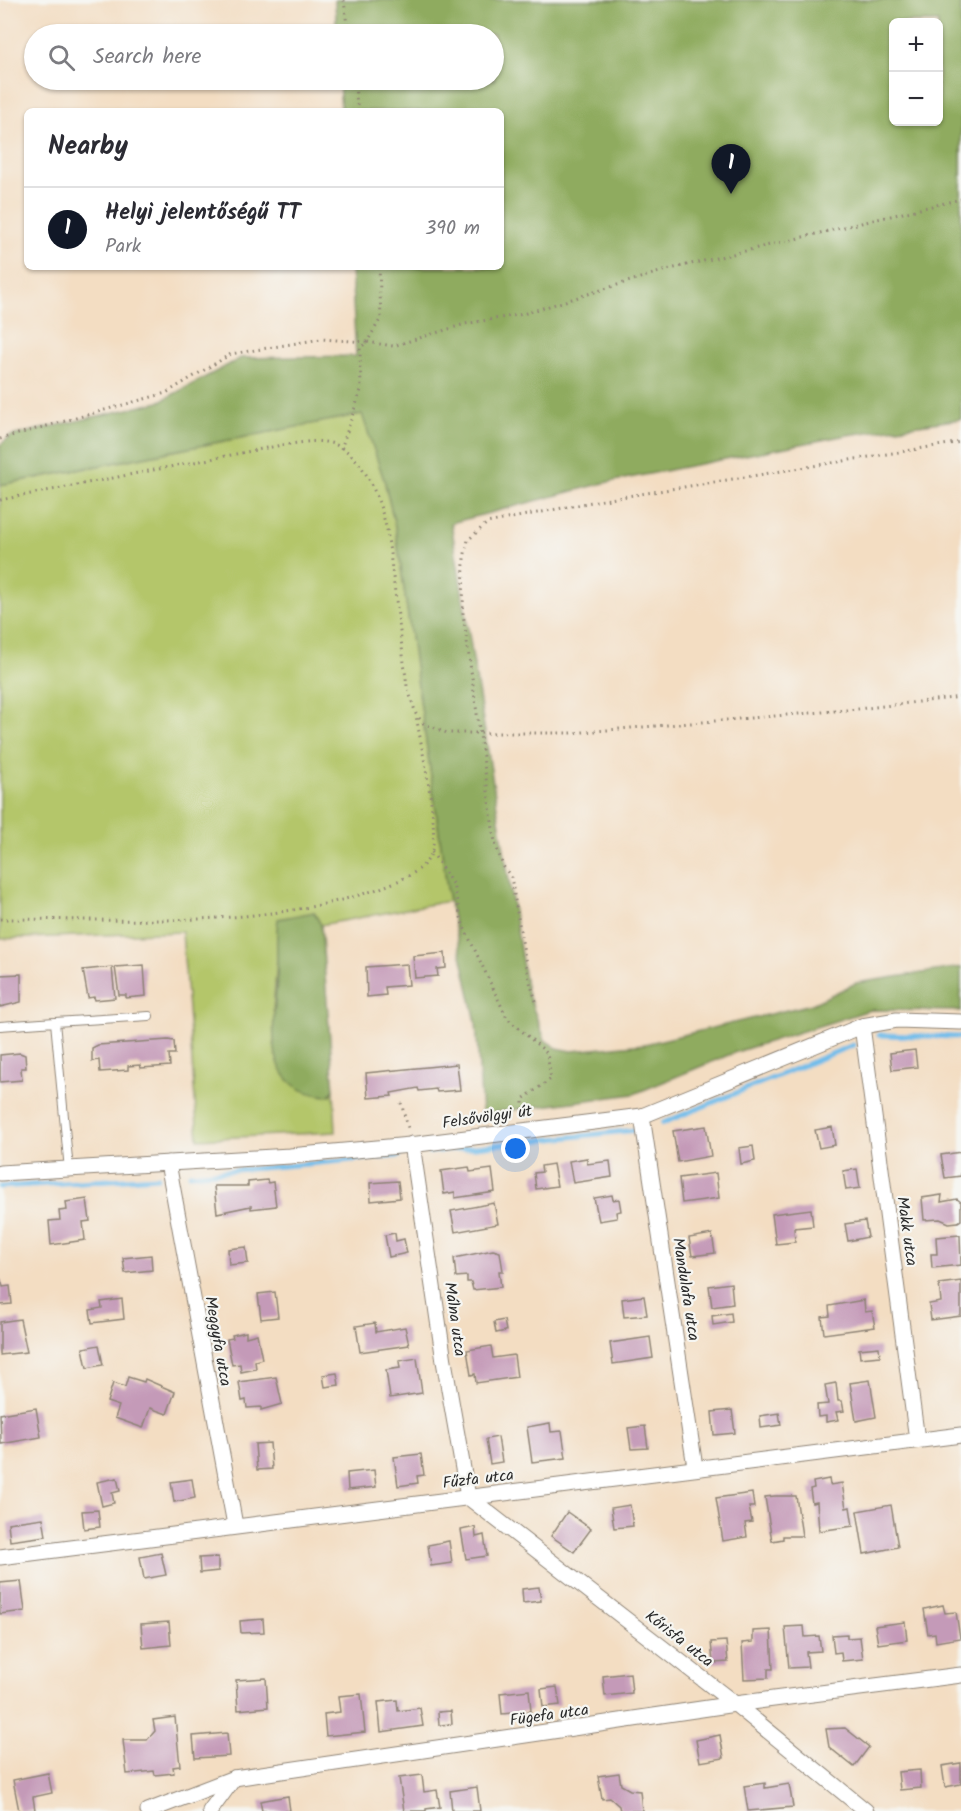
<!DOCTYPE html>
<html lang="en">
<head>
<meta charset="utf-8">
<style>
  :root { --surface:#fff; --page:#f7f7f7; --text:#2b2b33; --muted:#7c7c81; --line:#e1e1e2; --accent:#111827 }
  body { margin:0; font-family:Kalam,sans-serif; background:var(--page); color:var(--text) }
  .controls { position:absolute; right:18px; top:18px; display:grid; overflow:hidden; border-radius:9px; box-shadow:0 2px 4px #0004 }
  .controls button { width:54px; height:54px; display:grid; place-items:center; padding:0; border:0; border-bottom:2px solid var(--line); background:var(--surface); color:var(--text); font:30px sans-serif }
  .you { position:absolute; left:516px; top:1149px; width:21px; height:21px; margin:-15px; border:4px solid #fff; border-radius:50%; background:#1a73e8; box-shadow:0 0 0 9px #1a73e833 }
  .badge { display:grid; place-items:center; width:39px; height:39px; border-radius:50%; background:var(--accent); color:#fff; font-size:20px; font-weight:700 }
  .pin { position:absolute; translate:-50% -50px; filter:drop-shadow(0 2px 3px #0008) }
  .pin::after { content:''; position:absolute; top:32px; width:21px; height:18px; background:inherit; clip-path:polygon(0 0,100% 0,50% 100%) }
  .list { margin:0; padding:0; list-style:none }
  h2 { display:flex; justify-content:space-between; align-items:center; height:78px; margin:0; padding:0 24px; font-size:26px }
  h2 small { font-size:20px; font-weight:400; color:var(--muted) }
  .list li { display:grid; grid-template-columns:39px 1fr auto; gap:18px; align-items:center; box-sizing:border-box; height:84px; padding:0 24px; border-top:2px solid var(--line) }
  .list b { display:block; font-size:22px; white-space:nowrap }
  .list p { margin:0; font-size:20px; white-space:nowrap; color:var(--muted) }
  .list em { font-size:20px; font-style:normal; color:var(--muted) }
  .icon { flex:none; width:33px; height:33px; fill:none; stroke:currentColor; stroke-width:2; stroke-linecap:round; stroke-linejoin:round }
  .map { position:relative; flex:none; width:961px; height:1811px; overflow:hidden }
  .search { position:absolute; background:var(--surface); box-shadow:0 2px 4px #0004; left:24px; top:24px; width:480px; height:66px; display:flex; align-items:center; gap:15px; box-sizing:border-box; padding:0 21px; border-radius:33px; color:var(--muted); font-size:22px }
  .panel { position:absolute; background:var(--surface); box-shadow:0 2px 4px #0004; left:24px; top:108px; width:480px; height:162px; border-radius:9px }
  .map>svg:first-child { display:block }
</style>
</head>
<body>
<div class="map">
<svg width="961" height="1811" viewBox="0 0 961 1811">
  <rect width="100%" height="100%" fill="#f6f6f2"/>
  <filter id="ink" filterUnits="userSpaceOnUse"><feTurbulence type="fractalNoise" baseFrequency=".0167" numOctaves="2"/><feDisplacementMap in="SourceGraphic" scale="12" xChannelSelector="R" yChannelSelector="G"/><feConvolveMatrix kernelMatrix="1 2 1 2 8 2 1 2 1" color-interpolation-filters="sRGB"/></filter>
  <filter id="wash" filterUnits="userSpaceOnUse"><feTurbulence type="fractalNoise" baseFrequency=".008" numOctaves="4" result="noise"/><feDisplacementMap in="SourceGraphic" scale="24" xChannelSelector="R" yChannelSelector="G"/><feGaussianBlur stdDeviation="1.35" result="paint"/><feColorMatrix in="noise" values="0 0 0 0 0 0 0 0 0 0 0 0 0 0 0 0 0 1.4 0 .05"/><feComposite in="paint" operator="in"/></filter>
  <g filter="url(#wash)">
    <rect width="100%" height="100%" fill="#f3ddc2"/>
    <path fill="#b4c66a" stroke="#70784a" stroke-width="1.5" fill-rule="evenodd" d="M335,0H961V385L385,484L395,526L449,901L321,925L314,912L293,918L277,959L273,1011L331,1095L334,1090L336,1132L198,1139L182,932L0,939V485L362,414L351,267H501V111H341L339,80H494V34H337ZM894,22H938V122H894Z"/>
    <g fill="#8fab5e" stroke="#5d6b44" stroke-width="1.5" fill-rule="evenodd">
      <path d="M335,0H961V419L847,435L604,483L451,523L527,992L545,1040L557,1048L572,1051L645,1044L812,1004L856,983L961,967V1011L870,1010L736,1052L634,1094L482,1114L476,1022L449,901L395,526L385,483L362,414L0,485V445L11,436L159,402L241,358L356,356L351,267H501V111H341L339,80H494V34H337ZM894,22H938V122H894Z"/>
      <path d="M314,912L321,925L334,1090L328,1096C261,1092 273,1028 277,980C278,959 275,939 278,919Z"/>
    </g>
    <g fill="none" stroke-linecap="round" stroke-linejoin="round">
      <g stroke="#71bdeb" stroke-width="5">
        <path d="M879,1035L961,1037"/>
        <path d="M663,1123L853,1045"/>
        <path d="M429,1152L636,1130"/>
        <path d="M190,1174L399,1156"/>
        <path d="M0,1187L158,1177"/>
      </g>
    </g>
    <g id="blocks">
      <g fill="#c49ab8">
        <path d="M445,953L446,968L437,969L438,976L415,978L413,956Z"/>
        <path d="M407,964L409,985L385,987L386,995L367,997L366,967Z"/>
        <path d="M144,965L146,996L126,998V995H119L115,967Z"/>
        <path d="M112,967L115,998L95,1000L94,997L88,998L83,970Z"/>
        <path d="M21,974V1002L0,1007V975Z"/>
        <path d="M168,1040L174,1041L175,1054H169L170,1066L141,1068L140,1065L128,1066V1070L100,1072L99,1060L92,1061V1048L98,1045Z"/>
        <path d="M915,1050L917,1067L892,1070L890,1053Z"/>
        <path d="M20,1053L25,1055L26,1068H21L22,1080L0,1082V1055Z"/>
        <path d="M457,1064L460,1090L437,1092L436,1089L419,1091L418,1088L391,1093L392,1096L368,1098L366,1073Z"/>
        <path d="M706,1126L711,1156L678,1162L673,1131Z"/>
        <path d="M832,1127L835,1145L819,1148L815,1130Z"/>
        <path d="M753,1146L755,1161L741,1164L739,1148Z"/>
        <path d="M961,1152V1176L945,1178L941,1155Z"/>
        <path d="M587,1158V1164L610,1161L612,1177L573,1183L569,1161Z"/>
        <path d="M553,1164L557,1186L536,1189L534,1173L542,1172L541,1166Z"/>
        <path d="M469,1167L470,1172L492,1169L495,1192L455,1198V1192L444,1194L441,1171Z"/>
        <path d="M857,1169L860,1188L846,1190L843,1171Z"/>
        <path d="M716,1173L719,1198L682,1203L679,1178Z"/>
        <path d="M267,1180L268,1183L273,1182L276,1206L251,1209V1206L217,1213L214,1186H248V1182Z"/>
        <path d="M398,1181L400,1198L371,1201L370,1183Z"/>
        <path d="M612,1195L613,1200L619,1199L621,1211L616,1212L617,1218L599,1221L594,1198Z"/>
        <path d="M942,1195L941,1202L957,1199L961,1202V1220L958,1222L949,1223L940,1219L924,1220L922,1198Z"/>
        <path d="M87,1199L90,1221L83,1222L85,1240L51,1245L49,1221L60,1220L59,1211L67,1210L66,1202Z"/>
        <path d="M494,1203L498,1224L455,1232L451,1211Z"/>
        <path d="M811,1209L813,1226L794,1228L795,1242L776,1244L772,1214Z"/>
        <path d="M865,1221L868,1237L848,1241L845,1224Z"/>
        <path d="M395,1233L396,1241L404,1239L407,1253L389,1257L385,1235Z"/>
        <path d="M712,1234L715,1253L692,1256L689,1238Z"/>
        <path d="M960,1235L961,1265L932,1268L931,1254H937L936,1237Z"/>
        <path d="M246,1247L248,1263L229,1265L228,1249Z"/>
        <path d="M493,1250L500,1252L503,1271H499L501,1287L473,1290L471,1282H467V1276L456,1277L454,1258Z"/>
        <path d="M151,1255L152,1270L125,1273L123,1258Z"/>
        <path d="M0,1277L3,1287L10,1286L12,1304L0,1305Z"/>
        <path d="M961,1281V1316L931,1320L929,1304L941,1302L939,1284Z"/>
        <path d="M731,1283L733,1304L712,1307L709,1286Z"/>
        <path d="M275,1292L278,1317L261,1319L258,1294Z"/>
        <path d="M644,1296L647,1315L624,1317L622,1299Z"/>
        <path d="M122,1299L124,1319L92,1323L90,1310L102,1308L101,1302Z"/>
        <path d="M864,1300L865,1312L872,1311L875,1327L824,1334L822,1317L830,1316L829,1306Z"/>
        <path d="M731,1313L732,1322L713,1325L712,1316Z"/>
        <path d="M20,1319L27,1352L0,1355V1322Z"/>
        <path d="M504,1320L506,1331L496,1333L494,1322Z"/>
        <path d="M375,1323L376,1332L405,1327L409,1345L360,1352L356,1326Z"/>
        <path d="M246,1332V1337L257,1334L262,1359L255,1361L256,1369L241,1372L240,1364L232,1365L227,1339L233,1338L232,1335Z"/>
        <path d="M650,1337L653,1358L613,1364L610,1343Z"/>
        <path d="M99,1345L103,1365L87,1368L83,1348Z"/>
        <path d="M491,1346L493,1358L514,1355L517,1377L476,1383L475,1374L471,1375L467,1350Z"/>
        <path d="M879,1347L880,1356L860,1358L859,1349Z"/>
        <path d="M417,1358L422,1393L390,1398L386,1370L400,1368L399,1361Z"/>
        <path d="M337,1373L339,1385L325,1387L323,1375Z"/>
        <path d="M128,1377L144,1382L145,1379L175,1392L167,1414L150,1408L143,1428L115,1418L119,1406L107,1402L113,1383L125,1387Z"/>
        <path d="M276,1377L282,1404L261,1410V1407L247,1408L246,1400L242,1401L239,1382Z"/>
        <path d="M870,1380L876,1417L856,1421L850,1383Z"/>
        <path d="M836,1383L838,1401H842L844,1411L836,1412L838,1420L826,1422V1416L818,1417L817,1405L828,1404L825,1385Z"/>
        <path d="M36,1408L41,1437L1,1444L0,1414Z"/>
        <path d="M732,1410L735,1433L714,1435L712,1412Z"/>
        <path d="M779,1413L781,1425L761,1428L760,1416Z"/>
        <path d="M550,1423L551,1432L562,1431L566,1458L532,1462L527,1427Z"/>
        <path d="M645,1426L648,1448L631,1449L628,1428Z"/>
        <path d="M498,1437L502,1462L490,1464L486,1439Z"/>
        <path d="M270,1443L272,1469L257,1470L255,1444Z"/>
        <path d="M421,1454L424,1475L417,1476L418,1483L398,1486L394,1457Z"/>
        <path d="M374,1470L376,1487L348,1490L347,1473Z"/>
        <path d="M117,1478L120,1491L112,1493L114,1503L102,1506L97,1482Z"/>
        <path d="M192,1479L195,1498L174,1502L171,1482Z"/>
        <path d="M829,1479L830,1485L842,1483L846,1508L850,1507L853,1526L819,1531L817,1502L812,1503L810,1489L814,1488L813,1482Z"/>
        <path d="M752,1493L754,1507H749L752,1522L745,1523L747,1537L723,1541L716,1498Z"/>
        <path d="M775,1496H796L802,1536H783V1539L772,1541L765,1497Z"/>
        <path d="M630,1505L633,1526L614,1528L611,1508Z"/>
        <path d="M891,1505L898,1547L864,1554L857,1511Z"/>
        <path d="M98,1510L100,1527L84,1529L82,1511Z"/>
        <path d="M567,1512L591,1529L574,1552L551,1536Z"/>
        <path d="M43,1518L46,1536L10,1541L8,1523Z"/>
        <path d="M475,1527L476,1537L484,1535L487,1556L466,1559L461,1530Z"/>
        <path d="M449,1541L452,1563L431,1566L428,1545Z"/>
        <path d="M161,1553L166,1575L144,1579L140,1557Z"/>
        <path d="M218,1557V1571L200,1573L199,1558Z"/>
        <path d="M21,1581L25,1611L0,1614V1583Z"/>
        <path d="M539,1587L541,1601L523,1603L522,1589Z"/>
        <path d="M943,1605L945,1613L956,1612L960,1638L936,1642L935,1633L928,1634L924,1609Z"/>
        <path d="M263,1619L264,1632L241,1633L240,1621Z"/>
        <path d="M169,1622L171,1645L143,1648L141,1624Z"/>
        <path d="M905,1622L907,1640L878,1644L875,1626Z"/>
        <path d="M804,1626L805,1637L819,1636L821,1651L806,1652L808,1667L789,1668L785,1627Z"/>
        <path d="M771,1630L773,1669H768V1678L744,1679L742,1643L753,1642V1631Z"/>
        <path d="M847,1634V1638L860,1637L863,1659L842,1661L841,1652L834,1653L832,1635Z"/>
        <path d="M726,1641L728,1662L713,1663L711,1642Z"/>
        <path d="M630,1673L632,1693L605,1696L603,1676Z"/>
        <path d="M266,1678L268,1707L238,1710L236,1680Z"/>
        <path d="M557,1687L560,1705L543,1707L541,1689Z"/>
        <path d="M529,1690L531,1711L502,1714L500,1693Z"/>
        <path d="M361,1694L365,1732L326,1736L324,1714L340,1712L338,1696Z"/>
        <path d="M397,1700L398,1711L420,1708L423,1726L381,1732L378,1702Z"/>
        <path d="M451,1711L452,1724L439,1725L438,1712Z"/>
        <path d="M175,1717L180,1766L173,1767L174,1773L155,1775L154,1771L127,1774L123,1740H147L155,1731L153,1720Z"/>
        <path d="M845,1728L869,1747L854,1767L829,1747L826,1729Z"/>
        <path d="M227,1733L229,1756L195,1758L193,1736Z"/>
        <path d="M720,1735L724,1758L700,1762L696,1740Z"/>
        <path d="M961,1763V1784L945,1787L942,1766Z"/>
        <path d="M920,1770L921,1788L900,1790L898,1772Z"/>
        <path d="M48,1773L52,1793L33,1797L35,1810L19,1811L13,1780Z"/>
        <path d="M619,1773L621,1785L630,1790L640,1791L642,1811H620L619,1806L610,1798L602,1799L598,1776Z"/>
        <path d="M422,1775L424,1792L437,1790L440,1807L426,1809V1811H404L399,1778Z"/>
        <path d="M765,1783V1788L789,1784L793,1807L748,1811L744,1786Z"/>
        <path d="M477,1787L480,1811H452L450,1791Z"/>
        <path d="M288,1796L290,1811H262L260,1801Z"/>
      </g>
    </g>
  </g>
  <g filter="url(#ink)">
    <use href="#blocks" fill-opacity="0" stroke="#8f8476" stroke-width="1.5"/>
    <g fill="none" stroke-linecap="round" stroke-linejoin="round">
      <defs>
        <g id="lane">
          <path d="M55,1022L149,1016"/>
          <path d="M0,1026L55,1022L69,1170"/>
        </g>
        <g id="street">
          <path d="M862,1026L917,1440"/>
          <path d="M642,1116L695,1467"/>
          <path d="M412,1144L444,1361L468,1497L735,1704L866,1811"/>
          <path d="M168,1163L235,1525"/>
          <path d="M0,1173L290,1156L410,1145L642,1116L862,1026L897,1020L961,1022"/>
          <path d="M0,1557L961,1435"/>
          <path d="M148,1811L234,1778L735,1704L961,1675"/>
          <path d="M210,1811L234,1778"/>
        </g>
      </defs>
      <use href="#lane" stroke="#8f8476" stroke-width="10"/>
      <use href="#street" stroke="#8f8476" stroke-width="17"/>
      <g stroke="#8f8476" stroke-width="3" stroke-dasharray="1.5 4.5" stroke-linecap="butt">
        <path d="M344,0L348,34"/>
        <path d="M354,80L358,111"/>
        <path d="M0,439L166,393L231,354L321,339L367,342L381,318L379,267"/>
        <path d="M341,449L361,390L360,348L367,342L393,346L465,324L523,314L666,270L961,199"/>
        <path d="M0,500L282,445C295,444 311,440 325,442C363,447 379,499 387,530L407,686L416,714L423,723L447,733H571L858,709L961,697"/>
        <path d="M432,852L453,885L463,925L507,1018L547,1053L551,1079L523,1099V1115"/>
        <path d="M0,919C122,919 268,930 383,887C400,880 427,871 432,850C439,824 421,746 416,715"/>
        <path d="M536,1001L528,976L511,877L503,866L495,843L463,613L464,558L468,540L487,523L597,501L961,442"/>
        <path d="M401,1103L409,1131"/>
      </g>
      <use href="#lane" stroke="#fff" stroke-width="8"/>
      <use href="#street" stroke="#fff" stroke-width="15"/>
    </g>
  </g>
  <g text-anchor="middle" stroke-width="4.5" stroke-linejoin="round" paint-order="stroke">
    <g font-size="16" fill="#2b2b2b" stroke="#f6f6f2">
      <text transform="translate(487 1116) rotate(-8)" y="6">Felsővölgyi út</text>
      <text transform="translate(908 1231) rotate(82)" y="6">Makk utca</text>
      <text transform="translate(687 1289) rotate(81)" y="6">Mandulafa utca</text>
      <text transform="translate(456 1319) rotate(82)" y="6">Málna utca</text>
      <text transform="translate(219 1341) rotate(80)" y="6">Meggyfa utca</text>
      <text transform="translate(478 1478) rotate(-7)" y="6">Fűzfa utca</text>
      <text transform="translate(680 1638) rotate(38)" y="6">Kőrisfa utca</text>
      <text transform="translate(549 1714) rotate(-8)" y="6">Fügefa utca</text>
    </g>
  </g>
</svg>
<div class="controls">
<button>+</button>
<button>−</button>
</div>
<div class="you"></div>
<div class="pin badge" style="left:731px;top:194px">1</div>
<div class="search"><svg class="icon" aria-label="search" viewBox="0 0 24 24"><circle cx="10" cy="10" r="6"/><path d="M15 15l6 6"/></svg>Search here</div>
<section class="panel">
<h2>Nearby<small></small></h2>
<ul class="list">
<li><span class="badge">1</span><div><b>Helyi jelentőségű TT</b><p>Park</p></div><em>390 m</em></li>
</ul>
</section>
</div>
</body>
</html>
